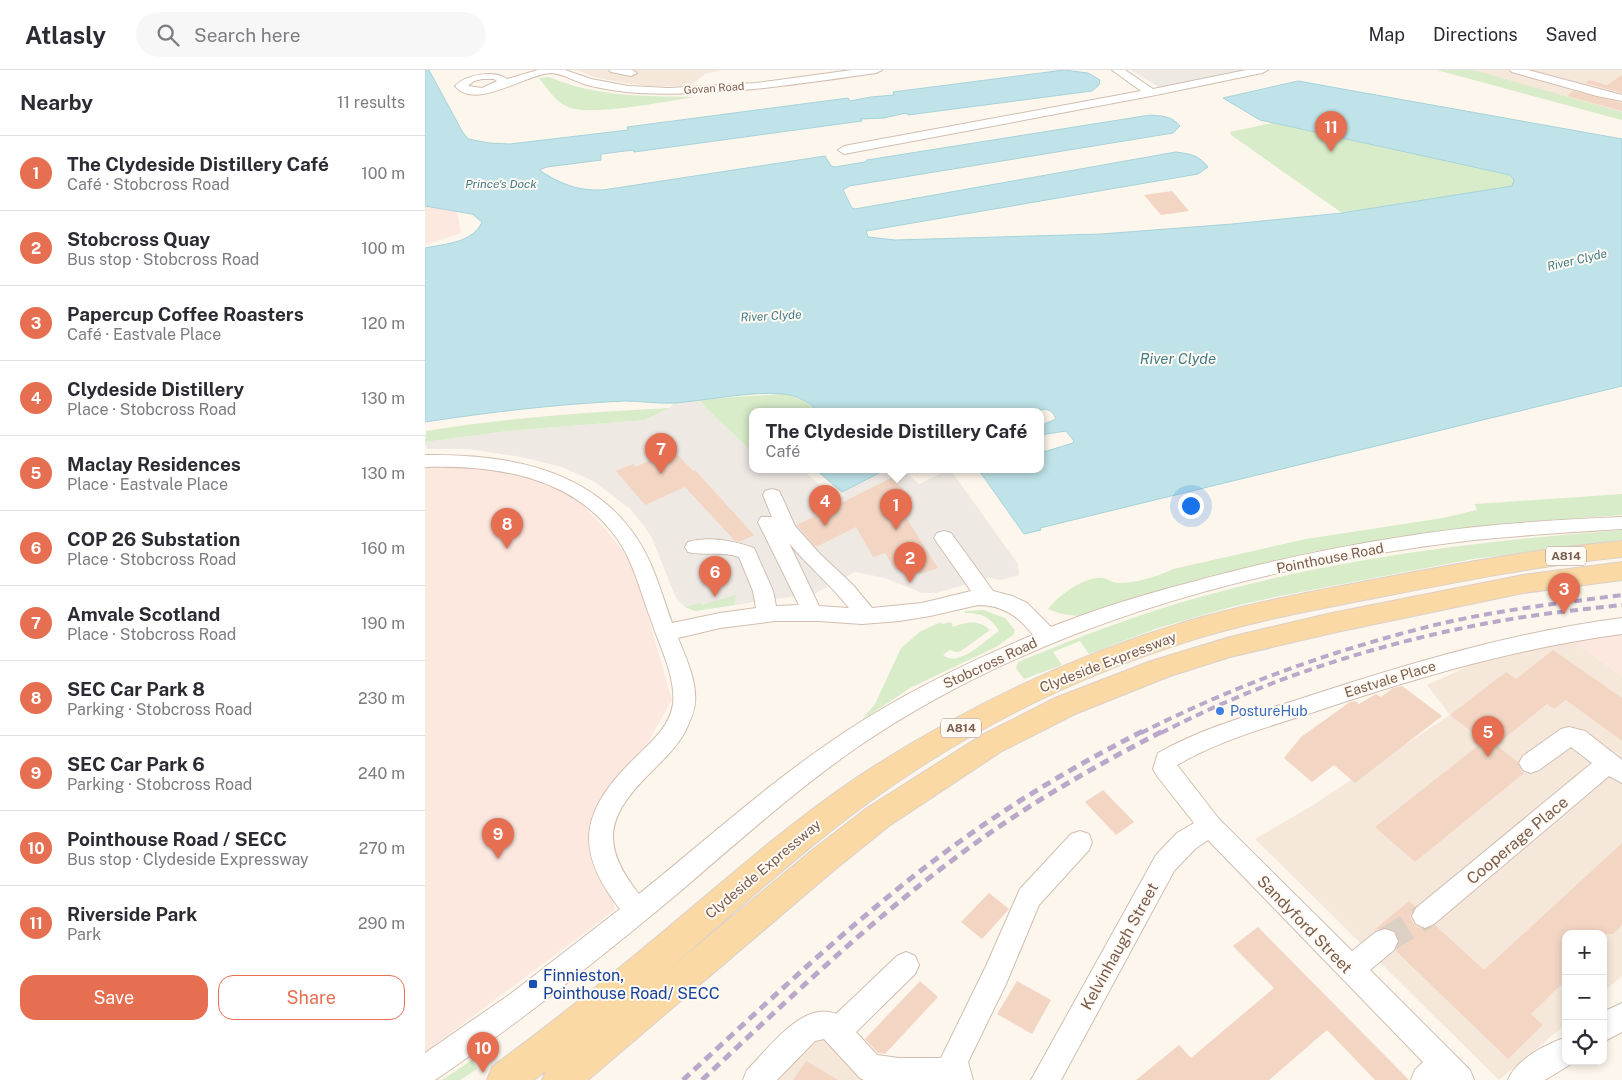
<!DOCTYPE html>
<html lang="en">
<head>
<meta charset="utf-8">
<style>
  :root { --surface:#fff; --page:#f7f7f7; --text:#2b2b33; --muted:#7c7c81; --line:#e1e1e2; --accent:#e76f51 }
  body { margin:0; font-family:"Public Sans",sans-serif; background:var(--page); color:var(--text) }
  .controls { position:absolute; right:15px; bottom:15px; display:grid; overflow:hidden; border-radius:10px; box-shadow:0 2px 8px #0003 }
  .controls button { width:45px; height:45px; display:grid; place-items:center; padding:0; border:0; border-bottom:1px solid var(--line); background:var(--surface); color:var(--text); font:25px sans-serif }
  .you { position:absolute; left:765px; top:435px; width:18px; height:18px; margin:-12px; border:4px solid #fff; border-radius:50%; background:#1a73e8; box-shadow:0 0 0 8px #1a73e833 }
  .badge { display:grid; place-items:center; width:32px; height:32px; border-radius:50%; background:var(--accent); color:#fff; font-size:16px; font-weight:700 }
  .pin { position:absolute; translate:-50% -41px; filter:drop-shadow(0 1px 2px #0008) }
  .pin::after { content:''; position:absolute; top:26px; width:18px; height:15px; background:inherit; clip-path:polygon(0 0,100% 0,50% 100%) }
  .popup { position:absolute; left:324px; top:338px; width:295px; height:65px; box-sizing:border-box; display:grid; place-content:center; border-radius:10px; background:var(--surface); filter:drop-shadow(0 1px 4px #0005); font-size:16px; white-space:nowrap; color:var(--muted) }
  .popup b { font-size:19px; color:var(--text) }
  .popup::after { content:''; position:absolute; left:50%; top:100%; margin-left:-10px; border:10px solid transparent; border-top-color:var(--surface) }
  .list { margin:0; padding:0; list-style:none }
  h2 { display:flex; justify-content:space-between; align-items:center; height:65px; margin:0; padding:0 20px; font-size:21px }
  h2 small { font-size:16px; font-weight:400; color:var(--muted) }
  .list li { display:grid; grid-template-columns:32px 1fr auto; gap:15px; align-items:center; box-sizing:border-box; height:75px; padding:0 20px; border-top:1px solid var(--line) }
  .list b { display:block; font-size:19px; white-space:nowrap }
  .list p { margin:0; font-size:16px; white-space:nowrap; color:var(--muted) }
  .list em { font-size:16px; font-style:normal; color:var(--muted) }
  .actions { display:flex; gap:10px; padding:15px 20px }
  .actions a { flex:1; padding:11px 0; border:1px solid var(--accent); border-radius:15px; text-align:center; font-size:18px; color:var(--accent) }
  .actions .main { background:var(--accent); color:#fff }
  .icon { flex:none; width:28px; height:28px; fill:none; stroke:currentColor; stroke-width:2; stroke-linecap:round; stroke-linejoin:round }
  .map { position:relative; flex:none; width:1197px; height:1010px; overflow:hidden }
  header { display:flex; align-items:center; gap:30px; box-sizing:border-box; height:70px; padding:0 25px; background:var(--surface); border-bottom:1px solid var(--line) }
  header strong { font-size:24px }
  nav { display:flex; gap:28px; margin-inline-start:auto; font-size:18px }
  .search { width:350px; height:45px; background:var(--page); display:flex; align-items:center; gap:12px; box-sizing:border-box; padding:0 18px; border-radius:28px; color:var(--muted); font-size:19px }
  main { display:flex }
  aside { flex:1; background:var(--surface) }
  .map>svg:first-child { display:block }
</style>
</head>
<body>
<header>
<strong>Atlasly</strong>
<div class="search"><svg class="icon" aria-label="search" viewBox="0 0 24 24"><circle cx="10" cy="10" r="6"/><path d="M15 15l6 6"/></svg>Search here</div>
<nav><a>Map</a><a>Directions</a><a>Saved</a></nav>
</header>
<main>
<aside>
<h2>Nearby<small>11 results</small></h2>
<ul class="list">
<li><span class="badge">1</span><div><b>The Clydeside Distillery Café</b><p>Café · Stobcross Road</p></div><em>100 m</em></li>
<li><span class="badge">2</span><div><b>Stobcross Quay</b><p>Bus stop · Stobcross Road</p></div><em>100 m</em></li>
<li><span class="badge">3</span><div><b>Papercup Coffee Roasters</b><p>Café · Eastvale Place</p></div><em>120 m</em></li>
<li><span class="badge">4</span><div><b>Clydeside Distillery</b><p>Place · Stobcross Road</p></div><em>130 m</em></li>
<li><span class="badge">5</span><div><b>Maclay Residences</b><p>Place · Eastvale Place</p></div><em>130 m</em></li>
<li><span class="badge">6</span><div><b>COP 26 Substation</b><p>Place · Stobcross Road</p></div><em>160 m</em></li>
<li><span class="badge">7</span><div><b>Amvale Scotland</b><p>Place · Stobcross Road</p></div><em>190 m</em></li>
<li><span class="badge">8</span><div><b>SEC Car Park 8</b><p>Parking · Stobcross Road</p></div><em>230 m</em></li>
<li><span class="badge">9</span><div><b>SEC Car Park 6</b><p>Parking · Stobcross Road</p></div><em>240 m</em></li>
<li><span class="badge">10</span><div><b>Pointhouse Road / SECC</b><p>Bus stop · Clydeside Expressway</p></div><em>270 m</em></li>
<li><span class="badge">11</span><div><b>Riverside Park</b><p>Park</p></div><em>290 m</em></li>
</ul>
<div class="actions"><a class="main">Save</a><a>Share</a></div>
</aside>
<div class="map">
<svg width="1197" height="1010" viewBox="0 0 1197 1010">
  <rect width="100%" height="100%" fill="#fdf6ec"/>
  <g fill="#f5e8da">
    <path d="M152,0H297L280,4L265,16H223L194,12L169,7Z"/>
    <path d="M1012,0H1197V50Z"/>
    <path d="M1146,570L1197,606V906L1178,922V864H1141V954L1074,1010L830,769L885,737L1025,645L1002,615L1048,594Z"/>
    <path d="M391,960L468,1010H345Z"/>
  </g>
  <g fill="#fde8e0">
    <path d="M0,136L32,141L36,163L0,175Z"/>
    <path d="M23,396L77,400L148,425L182,461L208,494L247,630L188,733L179,769L190,840L0,982V398Z"/>
    <path d="M1197,563V606L1146,570Z"/>
  </g>
  <g fill="#efe9e4">
    <path d="M706,0H824L737,19Z"/>
    <path d="M274,329L281,338L327,382V399H377L411,430L420,425L417,422L462,399H476L494,414L525,399L593,494L594,505L577,510L564,508L511,523H497L460,508L430,502L391,523L270,541L260,537L251,528L227,468L219,456L205,439L170,412L137,397L96,387L43,379H2L0,374V372L83,361L220,350L244,338L249,333Z"/>
  </g>
  <g fill="#d8ecc9">
    <path d="M1012,0H1048L1197,42V50Z"/>
    <path d="M124,7C171,27 219,26 269,27C242,31 162,48 141,36C130,31 122,18 114,8Z"/>
    <path d="M847,53L1085,105L1090,110L1087,116L917,143L806,65L805,62Z"/>
    <path d="M359,324L378,330L392,341H327V382L281,338L274,329Z"/>
    <path d="M244,338L220,350L83,361L0,372L1,361C81,348 162,342 244,338Z"/>
    <path d="M1197,424V445L1081,453L1018,461L891,481L759,513L652,546L637,544L623,539C634,525 660,506 678,508C683,509 688,513 693,513C711,513 732,507 748,499L881,469L1018,448L1052,440L1050,434Z"/>
    <path d="M1197,460V470L1048,489L850,527L806,537L730,559L664,584L655,571L628,582L637,595L599,609L591,598L593,592C652,568 712,544 775,527C913,488 1054,471 1197,460Z"/>
    <path d="M311,525L309,535L270,541L260,537L276,533L277,535Z"/>
    <path d="M558,540L580,548L590,560L588,565L571,577L485,618L437,650L450,634L476,578L496,561L516,552L517,554L526,552L528,557C541,552 554,549 565,560L536,581L531,582L525,580L518,585C534,598 560,570 574,561C566,547 556,543 540,543V541Z"/>
    <path d="M47,990L52,999L35,1010H17Z"/>
  </g>
  <g fill="#bfe3e8" stroke="#a5d3da">
    <path d="M0,0H4L37,61L43,69L64,73L85,74L203,60L202,57L423,28L425,31L446,27L469,25L468,22L639,0L663,3L675,10L674,15L667,21L483,45L481,43L459,48L436,49L437,51L209,82L208,80L176,84V90L122,97L114,100C136,114 152,121 178,120L400,86L406,96L410,97L440,92L442,90L725,45C737,46 747,46 755,56L748,63L424,116L418,120L427,138L430,139L751,82C765,84 774,85 783,97L773,104L441,161L443,167L470,170L676,164L807,154L917,143L1087,116L1089,110L1085,105L835,50L798,28L873,11L1197,69V316L615,458L616,460L599,464L553,399H615V383L648,373L649,371L641,361L615,365V356L631,349C627,339 622,338 612,341H392C384,331 372,326 359,324C324,321 285,330 250,333C233,334 217,331 200,331C133,334 66,342 0,352V178C19,174 48,173 57,152L47,144L0,136Z"/>
    <path d="M390,399H462L417,422Z"/>
  </g>
  <g fill="#f3d5c3">
    <path d="M1197,5V23L1160,13L1165,10L1182,15Z"/>
    <path d="M1148,21L1197,33V41L1142,26Z"/>
    <path d="M747,121L764,141L736,145L719,125Z"/>
    <path d="M248,380L268,401L270,400L329,465L315,472L310,471L260,417L220,435L191,401L208,394L210,397Z"/>
    <path d="M466,408L488,428L473,435L513,498L494,504L488,494L470,500L460,483L448,487L431,457L391,477L372,455Z"/>
    <path d="M1128,580L1197,628V671L1141,630L1129,639L1122,634L1071,675L1093,692L1096,701L1099,703L990,792L950,757L1059,671L1025,645L1081,602L1091,609Z"/>
    <path d="M977,616L1017,646L930,713L909,695L887,712L859,688L876,667L925,632L930,631L934,634L951,624L956,627L968,618Z"/>
    <path d="M678,720L709,752L691,765L660,732Z"/>
    <path d="M1197,773V855L1188,864H1141V910L1106,944L1118,955L1083,989L971,881L975,872L971,861L961,857L949,860L984,831L990,836L985,847L990,856L1001,860L1010,855L1059,900Z"/>
    <path d="M564,823L584,839L557,869L536,852Z"/>
    <path d="M833,857L984,1010H950L902,960L844,1010H711L754,975L766,988L849,918L808,876Z"/>
    <path d="M495,911L513,927L460,984L453,983L440,969Z"/>
    <path d="M592,911L626,930L607,964L572,944Z"/>
    <path d="M381,991L413,1010H368Z"/>
  </g>
  <g fill="none" stroke-linecap="round" stroke-linejoin="round">
    <path stroke="#dcd0c4" stroke-width="26" stroke-dasharray="26 12" stroke-linecap="butt" d="M960,871L1000,846"/>
    <defs>
      <g id="minor">
        <path d="M113,0H140L166,9L203,16L244,18L331,13L427,0H457L451,3C372,14 294,27 214,23C197,22 178,19 162,15C151,12 137,3 126,3C100,4 51,41 30,16C41,4 70,0 82,9ZM57,9H69L72,11L57,18L43,16L49,11Z"/>
        <path d="M184,0H207L212,3L206,6L186,2Z"/>
        <path d="M687,0H700L728,19L821,0H843L837,3L726,26L419,84L413,80L419,76L716,21Z"/>
        <path d="M1085,0H1103L1197,25V31L1172,26L1087,2Z"/>
        <path d="M0,385C75,384 158,396 206,460C227,487 236,522 247,553L295,543L331,538L328,521L314,487C298,481 280,486 263,482L260,477L263,472C284,466 309,471 329,478L348,521L351,536L374,535L333,452L336,447H347L338,425L340,421L347,419L354,421L356,425L370,456L395,484L428,515L447,538L497,533L546,521L509,468L512,463L519,461L526,463L568,521L587,526L602,533L626,557C671,539 717,525 763,513C857,487 953,468 1050,457C1098,452 1148,449 1197,447V459C1148,462 1098,465 1049,470C835,495 614,554 434,676C369,721 311,774 251,825C173,890 94,953 10,1010H0V983L84,925L195,839C146,777 158,738 212,686C227,671 245,656 248,634C251,606 234,575 226,550C216,524 209,493 193,470C149,406 71,395 0,397ZM364,473C383,496 406,515 424,538L394,536ZM553,535C578,535 593,546 608,565C543,592 479,623 420,662C347,710 282,769 214,824C174,774 182,746 225,703C238,690 251,678 260,662C264,653 269,644 270,633C272,611 261,588 253,568L295,558L350,551H394L437,554L474,551L505,546Z"/>
        <path d="M1197,548V564C1091,578 990,608 889,642C843,657 795,670 752,695L794,749L927,881L951,862L960,859L969,862L973,871L969,880L945,900L1045,1000L1049,1010H986L990,1000L998,992L783,770L770,779L749,801L636,1010H606L731,785L752,763L769,753L732,706L728,699L733,683C779,657 831,643 881,627C985,593 1089,562 1197,548Z"/>
        <path d="M1144,657L1160,661L1197,690V713L1184,706L1009,854L1000,858L991,854L987,846L991,838L1167,693L1146,677L1114,700L1106,703L1098,700L1094,693L1098,686L1136,659Z"/>
        <path d="M655,761L664,764L667,772L664,780L614,835L581,914L543,992L548,1010H439L435,1008L399,969L390,971L352,1010H318L322,1000C343,979 378,930 411,944L472,886L481,882L490,886L494,895L490,904L431,962L452,985L474,988H516L561,896L595,819L646,764Z"/>
        <path d="M1197,933V962L1178,972V942Z"/>
        <path d="M1141,967V991H1151L1120,1010H1083C1091,989 1120,975 1141,967Z"/>
      </g>
      <path id="major" d="M1197,471V487C1119,495 1042,510 965,525C899,538 831,550 767,570C667,601 570,647 483,705C397,762 321,832 243,900L386,781L442,738L557,665L630,628L726,591L805,567L907,543L1098,505L1197,492V510L1098,523L907,563L805,587L745,606L650,644L577,681L464,756L408,801L163,1010H117L121,1001L109,1010H62L67,997C124,955 179,911 233,866C297,813 359,757 428,710C532,641 643,587 763,551C828,532 896,520 963,507C1041,492 1118,478 1197,471Z"/>
    </defs>
    <use href="#minor" stroke="#d1beb0" stroke-width="2"/>
    <use href="#major" stroke="#dad1cd" stroke-width="2"/>
    <use href="#minor" fill="#fff" fill-rule="evenodd"/>
    <use href="#major" fill="#fbd9a5" fill-rule="evenodd"/>
    <g stroke="#b9a8c9" stroke-width="4" stroke-dasharray="8 5" stroke-linecap="butt">
      <path d="M716,663C810,615 911,579 1014,554C1074,540 1136,533 1197,525"/>
      <path d="M736,663C836,611 948,575 1058,554C1104,545 1151,540 1197,535"/>
    </g>
    <g stroke="#b9a8c9" stroke-width="5" stroke-dasharray="9 6" stroke-linecap="butt">
      <path d="M258,1010C342,933 424,854 515,786C579,738 647,697 718,661"/>
      <path d="M277,1010C361,932 444,851 537,783C600,736 668,697 738,661"/>
    </g>
  </g>
  <circle fill="#3f7fe0" stroke="#fffaf3" stroke-width="2" cx="795" cy="641" r="5"/>
  <rect fill="#1a4fb4" stroke="#fffaf3" stroke-width="2" x="103" y="909" width="10" height="10" rx="2.5"/>
  <g text-anchor="middle" stroke-width="4" stroke-linejoin="round" paint-order="stroke">
    <g font-size="11" fill="#7a5c4d" stroke="#fffaf3">
      <text transform="translate(289 18) rotate(-4)" y="4">Govan Road</text>
    </g>
    <g font-size="12" font-style="italic" fill="#437c86" stroke="#fffaf3">
      <text x="76" y="118">Prince's Dock</text>
      <text transform="translate(1152 190) rotate(-13)" y="4">River Clyde</text>
      <text transform="translate(346 246) rotate(-3)" y="4">River Clyde</text>
    </g>
    <g fill="#fffaf3" stroke="#a28b7f" stroke-width="1">
      <rect x="1121" y="476.5" width="40" height="19" rx="4"/>
      <rect x="516" y="648.5" width="40" height="19" rx="4"/>
    </g>
    <g font-size="12" font-weight="bold" fill="#7a5c4d">
      <text x="1141" y="490">A814</text>
      <text x="536" y="662">A814</text>
    </g>
    <g font-size="14" fill="#7a5c4d" stroke="#fffaf3">
      <text transform="translate(905 488) rotate(-11)" y="5">Pointhouse Road</text>
      <text transform="translate(683 592) rotate(-21)" y="5">Clydeside Expressway</text>
      <text transform="translate(565 593) rotate(-25)" y="5">Stobcross Road</text>
      <text transform="translate(965 609) rotate(-17)" y="5">Eastvale Place</text>
      <text transform="translate(338 799) rotate(-40)" y="5">Clydeside Expressway</text>
    </g>
    <g font-size="14" fill="#366cbe" stroke="#fffaf3" text-anchor="start">
      <text x="805" y="646">PostureHub</text>
    </g>
    <g font-size="15" font-style="italic" fill="#437c86" stroke="#fffaf3">
      <text x="753" y="294">River Clyde</text>
    </g>
    <g font-size="16" fill="#7a5c4d" stroke="#fffaf3">
      <text transform="translate(1092 770) rotate(-40)" y="6">Cooperage Place</text>
      <text transform="translate(880 854) rotate(46)" y="6">Sandyford Street</text>
      <text transform="translate(694 876) rotate(-61)" y="6">Kelvinhaugh Street</text>
    </g>
    <g font-size="16" fill="#164399" stroke="#fffaf3" text-anchor="start">
      <text x="118" y="911">Finnieston,<tspan x="118" dy="18">Pointhouse Road/ SECC</tspan></text>
    </g>
  </g>
</svg>
<div class="controls">
<button>+</button>
<button>−</button>
<button><svg class="icon" aria-label="locate" viewBox="0 0 24 24"><circle cx="12" cy="12" r="6"/><path d="M12 2v4M12 18v4M2 12h4M18 12h4"/></svg></button>
</div>
<div class="you"></div>
<div class="pin badge" style="left:471px;top:460px">1</div>
<div class="popup"><b>The Clydeside Distillery Café</b>Café</div>
<div class="pin badge" style="left:485px;top:513px">2</div>
<div class="pin badge" style="left:1139px;top:544px">3</div>
<div class="pin badge" style="left:400px;top:456px">4</div>
<div class="pin badge" style="left:1063px;top:687px">5</div>
<div class="pin badge" style="left:290px;top:527px">6</div>
<div class="pin badge" style="left:236px;top:404px">7</div>
<div class="pin badge" style="left:82px;top:479px">8</div>
<div class="pin badge" style="left:73px;top:789px">9</div>
<div class="pin badge" style="left:58px;top:1003px">10</div>
<div class="pin badge" style="left:906px;top:82px">11</div>
</div>
</main>
</body>
</html>
